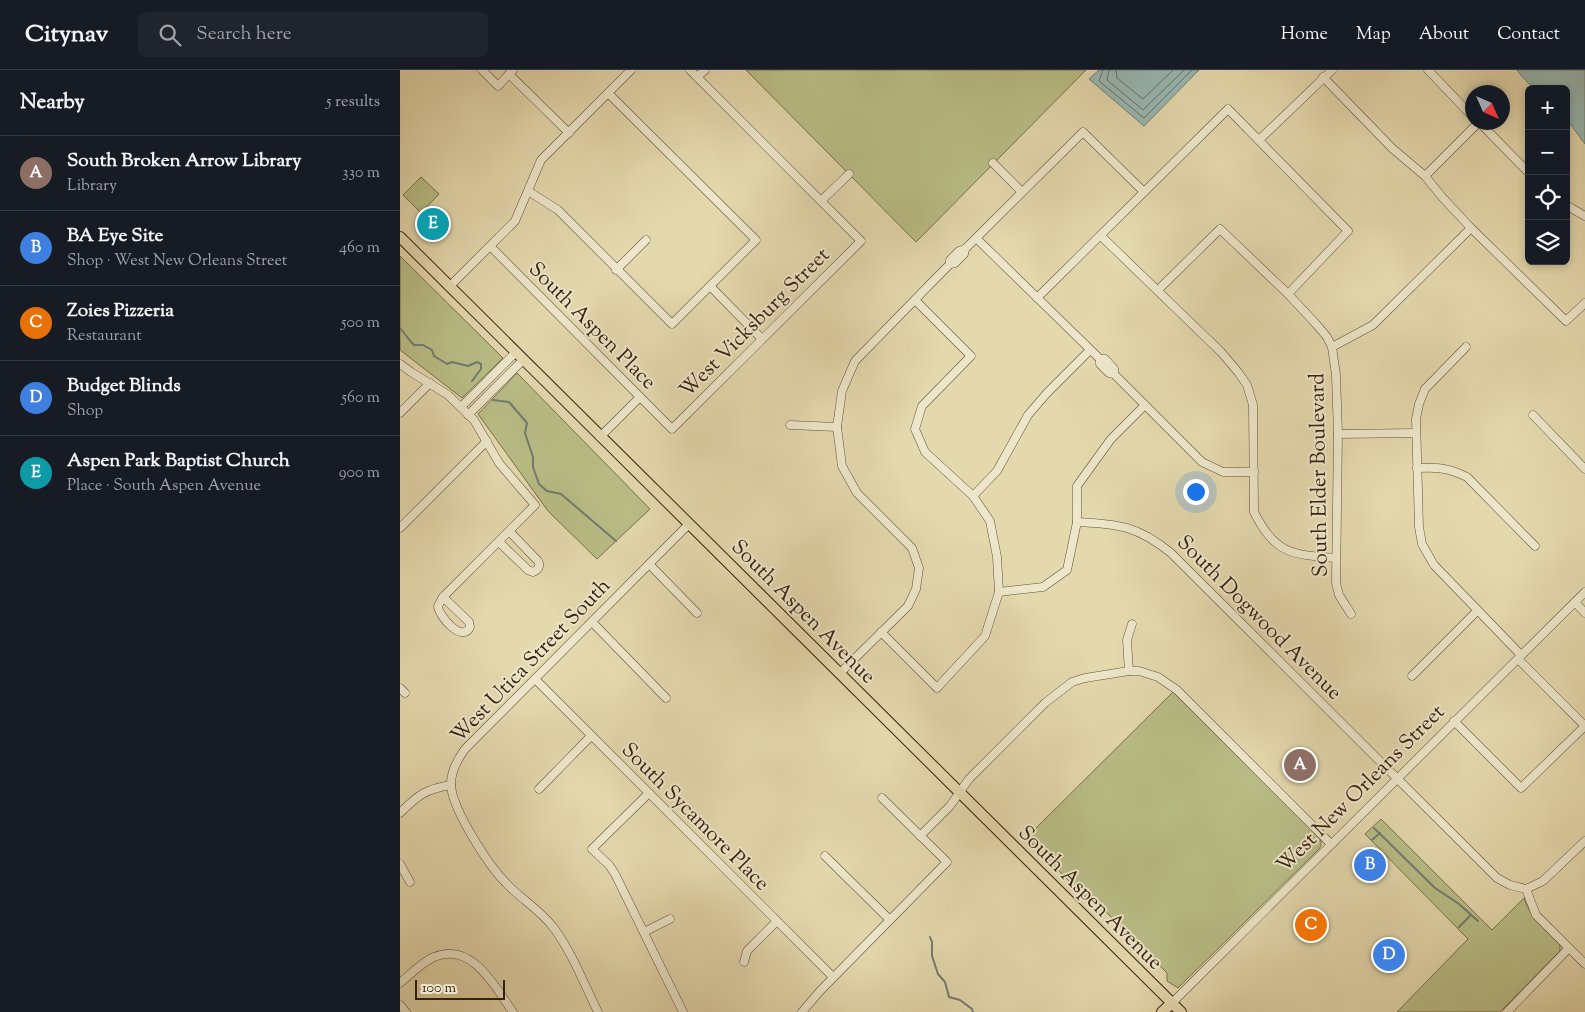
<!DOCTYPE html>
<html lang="en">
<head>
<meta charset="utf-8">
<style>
  :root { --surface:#171b24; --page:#20242c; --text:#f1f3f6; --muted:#9ea1a6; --line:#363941; --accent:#0f766e }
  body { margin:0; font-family:"Sorts Mill Goudy",serif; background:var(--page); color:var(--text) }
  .controls { position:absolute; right:15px; top:15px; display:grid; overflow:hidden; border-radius:8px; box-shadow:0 2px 8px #0003 }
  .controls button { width:45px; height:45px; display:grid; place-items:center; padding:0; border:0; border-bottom:1px solid var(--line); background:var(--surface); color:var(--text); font:25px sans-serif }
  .compass { position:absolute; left:1065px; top:15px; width:45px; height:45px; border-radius:50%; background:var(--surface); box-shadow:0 2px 8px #0003; rotate:135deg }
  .scale { position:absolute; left:15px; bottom:12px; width:90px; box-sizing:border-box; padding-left:5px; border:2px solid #372211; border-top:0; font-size:14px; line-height:18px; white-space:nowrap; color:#372211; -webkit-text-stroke:4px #ede6ca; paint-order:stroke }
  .you { position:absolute; left:795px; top:421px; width:18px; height:18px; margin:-12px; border:4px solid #fff; border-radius:50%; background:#1a73e8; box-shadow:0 0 0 8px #1a73e833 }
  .badge { display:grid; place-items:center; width:32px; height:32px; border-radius:50%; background:var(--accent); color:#fff; font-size:16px; font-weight:700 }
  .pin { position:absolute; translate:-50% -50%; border:2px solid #fff; box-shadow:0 1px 5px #0006 }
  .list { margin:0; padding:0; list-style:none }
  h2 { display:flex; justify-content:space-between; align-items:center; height:65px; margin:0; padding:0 20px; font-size:21px }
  h2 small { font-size:16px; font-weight:400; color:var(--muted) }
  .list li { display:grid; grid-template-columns:32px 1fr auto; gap:15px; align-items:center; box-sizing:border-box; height:75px; padding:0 20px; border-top:1px solid var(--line) }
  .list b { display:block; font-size:19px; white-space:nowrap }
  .list p { margin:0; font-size:16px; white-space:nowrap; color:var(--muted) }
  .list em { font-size:16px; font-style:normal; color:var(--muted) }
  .icon { flex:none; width:28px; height:28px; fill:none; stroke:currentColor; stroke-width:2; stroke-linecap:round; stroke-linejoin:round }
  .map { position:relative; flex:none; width:1185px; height:942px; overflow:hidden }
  header { display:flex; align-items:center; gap:30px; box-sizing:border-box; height:70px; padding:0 25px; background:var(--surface); border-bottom:1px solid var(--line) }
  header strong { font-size:24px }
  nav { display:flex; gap:28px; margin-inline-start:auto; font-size:18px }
  .search { width:350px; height:45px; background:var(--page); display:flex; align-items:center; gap:12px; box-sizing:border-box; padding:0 18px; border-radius:8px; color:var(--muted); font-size:19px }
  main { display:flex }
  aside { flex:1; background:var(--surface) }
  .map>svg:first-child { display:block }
</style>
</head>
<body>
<header>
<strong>Citynav</strong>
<div class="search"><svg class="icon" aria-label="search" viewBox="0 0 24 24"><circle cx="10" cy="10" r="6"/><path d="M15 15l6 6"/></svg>Search here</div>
<nav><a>Home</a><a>Map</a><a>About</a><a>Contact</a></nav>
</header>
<main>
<aside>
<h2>Nearby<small>5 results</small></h2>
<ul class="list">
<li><span class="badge" style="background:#8d6e63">A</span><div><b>South Broken Arrow Library</b><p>Library</p></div><em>330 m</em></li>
<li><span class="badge" style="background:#3f7fe0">B</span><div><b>BA Eye Site</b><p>Shop · West New Orleans Street</p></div><em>460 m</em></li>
<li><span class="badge" style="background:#e8710a">C</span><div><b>Zoies Pizzeria</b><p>Restaurant</p></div><em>500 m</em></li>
<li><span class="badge" style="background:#3f7fe0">D</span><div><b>Budget Blinds</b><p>Shop</p></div><em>560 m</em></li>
<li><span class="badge" style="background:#0f9aa8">E</span><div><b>Aspen Park Baptist Church</b><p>Place · South Aspen Avenue</p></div><em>900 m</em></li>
</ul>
</aside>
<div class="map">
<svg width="1185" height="942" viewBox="0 0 1185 942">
  <rect width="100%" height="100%" fill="#e4d8ad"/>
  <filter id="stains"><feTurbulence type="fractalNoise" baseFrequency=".004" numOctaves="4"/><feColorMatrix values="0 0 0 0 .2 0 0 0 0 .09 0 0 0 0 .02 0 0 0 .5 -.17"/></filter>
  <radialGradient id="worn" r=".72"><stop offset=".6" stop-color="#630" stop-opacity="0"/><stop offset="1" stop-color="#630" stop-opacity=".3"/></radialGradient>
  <g fill="#b9bd86" stroke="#78704c">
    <path d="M346,0H686L516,172Z"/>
    <path d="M21,107L39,124L21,143L3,125Z"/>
    <path d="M0,186L103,288L62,328L0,280Z"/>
    <path d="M117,303L250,439L197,489L148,441L78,344Z"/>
    <path d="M773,622L917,765C921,770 923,773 919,779L778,918L767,911V903L692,828L684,826L626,768Z"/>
    <path d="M981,749L1092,860L1124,828C1130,848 1146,860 1160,874V881L1100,942H997L1068,869L965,764Z"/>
  </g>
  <g fill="#98b8b4" stroke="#717c73">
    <path d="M699,0H799L744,56L689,9Z"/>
    <path d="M1117,0H1185V74L1166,48V19C1139,19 1135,24 1117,0Z"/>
  </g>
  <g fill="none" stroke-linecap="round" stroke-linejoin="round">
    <g stroke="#686d62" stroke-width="1">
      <path d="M703,0L699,11L744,48L792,0"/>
      <path d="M709,0L707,10L743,40L784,0"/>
      <path d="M716,0L717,8L743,29L773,0"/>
    </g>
    <g stroke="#717c73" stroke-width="2">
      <path d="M0,258L11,272L14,275H23L32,280L34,286L47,294L52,292L68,296L77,292L81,294V299L72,311"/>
      <path d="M93,330L109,332L127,353L125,363L133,387V397L139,414L147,421L161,424L216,471"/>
      <path d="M974,758L1035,818L1059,834L1078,851"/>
      <path d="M972,770L980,763"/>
      <path d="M1059,857L1071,845"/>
      <path d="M530,867L532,872V886L538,904L545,912L549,927L560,930L572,939L573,942"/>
    </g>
    <defs>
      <g id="minor">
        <path d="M82,0L98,16L113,0"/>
        <path d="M1028,0L1072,46"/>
        <path d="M109,4L169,63"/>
        <path d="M297,7L305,0"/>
        <path d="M923,7L993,79L1025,106L1042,127L1071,158L1166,251L1185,233"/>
        <path d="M859,70L932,0"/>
        <path d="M593,93L621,121"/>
        <path d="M1025,106L1079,52L1129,103"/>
        <path d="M128,121L158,140L272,254L356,170L208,23"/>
        <path d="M421,131L449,104"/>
        <path d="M1166,135L1185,146"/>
        <path d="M701,166L821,282L838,302L847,315L853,335L854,442C875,484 892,485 936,488"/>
        <path d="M576,168L700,289V294L709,303L714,304L802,392L823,402H854"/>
        <path d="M90,176L272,359L461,171L290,0"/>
        <path d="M550,194L555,193L564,184L565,179"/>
        <path d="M216,200L246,170"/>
        <path d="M310,216L362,269"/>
        <path d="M49,217L115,151L141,90L231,0"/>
        <path d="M758,220L820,159L888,224L916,254L927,267L932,277L936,305L938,364L936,513L939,525L951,544"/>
        <path d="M637,228L828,39L948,161L888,224"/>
        <path d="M932,277L973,255L1071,158"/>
        <path d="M1066,277L1025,319L1019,334L1016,349L1019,457L1022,474L1034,495L1121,585"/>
        <path d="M700,289H705L714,299V304"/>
        <path d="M0,294L11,302L48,325L74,350L99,393L135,435L43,527"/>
        <path d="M61,337L116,282"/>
        <path d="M0,343L30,313"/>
        <path d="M68,345L123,290"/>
        <path d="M1133,345L1185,399"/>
        <path d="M390,355L437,357"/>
        <path d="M938,364L1016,363"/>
        <path d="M200,367L240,327"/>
        <path d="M1017,398C1038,397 1048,398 1067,407L1135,476"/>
        <path d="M573,426L597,401L628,345L647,323L690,280"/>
        <path d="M677,452C719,454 738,456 771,483L1097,808L1110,815L1126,819L1136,845L1185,894"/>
        <path d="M0,458L87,371"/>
        <path d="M99,472L128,500L133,502C138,500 141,496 138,491L109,461"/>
        <path d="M249,494L297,543"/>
        <path d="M599,522L643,517L667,500L677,452V416L711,369L745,335"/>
        <path d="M43,527L69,552L70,557C62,574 38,545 38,536Z"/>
        <path d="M1175,532L1185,543"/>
        <path d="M192,552L266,628"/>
        <path d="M481,562L537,618L585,566L599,522L597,487L590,451L573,426L525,382L515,359L522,336L571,286L515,230"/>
        <path d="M729,601L727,570L732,554"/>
        <path d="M440,603L508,536L516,519L519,498L512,478L457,423L442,396L437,357L442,321L455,291L542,202L550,194V190L559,181L565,179L683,62L744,122"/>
        <path d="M1012,606L1077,541"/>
        <path d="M135,609L433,907"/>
        <path d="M0,618L5,623"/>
        <path d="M1054,651L1121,718L1185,656L1118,589"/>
        <path d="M139,719L191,666"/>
        <path d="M249,723L192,779L209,795L215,804L283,942"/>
        <path d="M0,743C18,725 26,719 51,715"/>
        <path d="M520,766L550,736L569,709L645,633L672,612L685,608L729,601H739L758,607L777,620L931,774"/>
        <path d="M425,786L490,850"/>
        <path d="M0,794L10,812"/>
        <path d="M1126,819L1143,811L1185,771"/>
        <path d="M244,862L270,849"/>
        <path d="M344,892L347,881L377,851"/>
        <path d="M0,913C11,904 22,892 34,887C72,871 95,917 113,942"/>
        <path d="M772,933L1185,522"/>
        <path d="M0,935L6,942"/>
        <path d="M198,942C184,914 172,882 153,857C140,840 121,829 106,813C89,796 51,738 51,714C51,701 57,690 65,679L289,454"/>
        <path d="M402,942L420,921L547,792L482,728"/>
        <path d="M1107,942L1169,878"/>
      </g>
      <g id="major">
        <path d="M0,167L781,942"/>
        <path d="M762,942L772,933"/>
      </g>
    </defs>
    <use href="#minor" stroke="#625038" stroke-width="9"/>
    <use href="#major" stroke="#372211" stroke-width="12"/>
    <use href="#minor" stroke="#ede6ca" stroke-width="8"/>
    <use href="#major" stroke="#e4d8ad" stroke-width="10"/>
  </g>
  <g text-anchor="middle" stroke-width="4" stroke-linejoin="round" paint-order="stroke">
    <g font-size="21" fill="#372211" stroke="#ede6ca">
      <text transform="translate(354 252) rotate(-45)" y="7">West Vicksburg Street</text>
      <text transform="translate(193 255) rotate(45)" y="7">South Aspen Place</text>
      <text transform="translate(918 405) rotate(-91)" y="7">South Elder Boulevard</text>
      <text transform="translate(404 541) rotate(45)" y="7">South Aspen Avenue</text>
      <text transform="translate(860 547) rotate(45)" y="7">South Dogwood Avenue</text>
      <text transform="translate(130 590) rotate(-46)" y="7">West Utica Street South</text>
      <text transform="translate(960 718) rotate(-45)" y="7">West New Orleans Street</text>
      <text transform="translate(296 746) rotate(45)" y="7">South Sycamore Place</text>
      <text transform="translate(691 827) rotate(45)" y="7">South Aspen Avenue</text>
    </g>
  </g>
  <rect width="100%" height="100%" filter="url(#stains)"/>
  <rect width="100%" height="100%" fill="url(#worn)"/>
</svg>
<div class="controls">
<button>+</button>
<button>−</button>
<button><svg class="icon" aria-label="locate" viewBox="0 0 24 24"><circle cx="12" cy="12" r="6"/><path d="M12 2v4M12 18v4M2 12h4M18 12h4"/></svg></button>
<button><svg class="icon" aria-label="layers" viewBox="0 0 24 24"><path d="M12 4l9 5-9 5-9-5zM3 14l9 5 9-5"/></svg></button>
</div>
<svg class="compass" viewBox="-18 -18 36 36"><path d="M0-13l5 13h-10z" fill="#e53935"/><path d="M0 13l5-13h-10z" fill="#9ea1a6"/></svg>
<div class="scale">100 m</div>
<div class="you"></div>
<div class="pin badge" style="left:900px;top:695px;background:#8d6e63">A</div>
<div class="pin badge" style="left:970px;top:795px;background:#3f7fe0">B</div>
<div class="pin badge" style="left:911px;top:855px;background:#e8710a">C</div>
<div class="pin badge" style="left:989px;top:885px;background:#3f7fe0">D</div>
<div class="pin badge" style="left:33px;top:154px;background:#0f9aa8">E</div>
</div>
</main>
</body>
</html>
